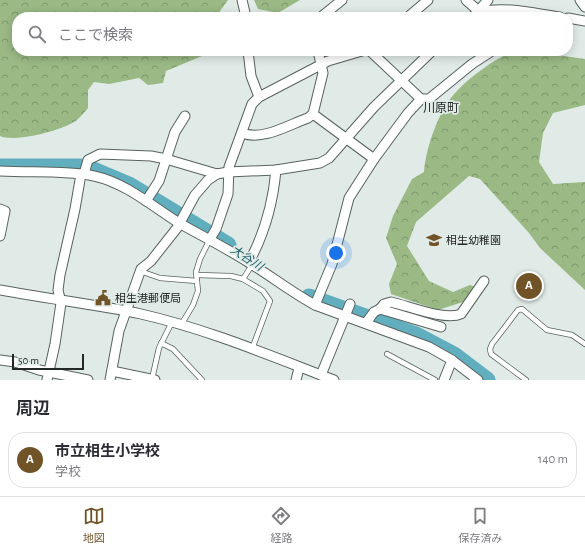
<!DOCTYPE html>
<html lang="ja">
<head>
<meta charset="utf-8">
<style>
  :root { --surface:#fff; --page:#f7f7f7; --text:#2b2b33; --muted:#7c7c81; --line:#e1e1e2; --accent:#715328 }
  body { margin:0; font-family:"Alegreya Sans","Noto Sans JP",sans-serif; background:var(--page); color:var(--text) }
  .scale { position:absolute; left:12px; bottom:10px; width:72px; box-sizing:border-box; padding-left:4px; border:2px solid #232726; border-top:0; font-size:11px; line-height:14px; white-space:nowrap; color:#232726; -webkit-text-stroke:3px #e0ebe7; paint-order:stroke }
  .you { position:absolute; left:336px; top:253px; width:14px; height:14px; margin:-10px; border:3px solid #fff; border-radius:50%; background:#1a73e8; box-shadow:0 0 0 6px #1a73e833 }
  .badge { display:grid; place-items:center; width:26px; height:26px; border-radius:50%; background:var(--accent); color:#fff; font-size:13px; font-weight:700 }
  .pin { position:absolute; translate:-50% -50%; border:2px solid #fff; box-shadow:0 1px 4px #0006 }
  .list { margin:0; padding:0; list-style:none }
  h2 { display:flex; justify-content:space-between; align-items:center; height:52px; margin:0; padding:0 16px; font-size:17px }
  h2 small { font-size:13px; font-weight:400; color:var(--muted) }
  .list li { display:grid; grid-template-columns:26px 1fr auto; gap:12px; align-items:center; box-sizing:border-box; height:56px; margin:0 8px 8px; padding:0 8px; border:1px solid var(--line); border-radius:16px }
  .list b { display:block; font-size:15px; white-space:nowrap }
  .list p { margin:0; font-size:13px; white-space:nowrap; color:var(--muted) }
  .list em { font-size:13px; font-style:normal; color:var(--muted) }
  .icon { flex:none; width:22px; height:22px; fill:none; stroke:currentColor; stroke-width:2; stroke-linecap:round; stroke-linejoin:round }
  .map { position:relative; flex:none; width:585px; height:380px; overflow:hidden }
  .search { position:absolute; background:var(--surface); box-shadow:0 2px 10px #0003; left:12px; right:12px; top:12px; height:44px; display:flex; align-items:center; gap:10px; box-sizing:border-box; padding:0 14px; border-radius:16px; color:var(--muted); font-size:15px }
  .sheet { height:116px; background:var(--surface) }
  nav { display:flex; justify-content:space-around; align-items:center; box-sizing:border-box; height:56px; border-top:1px solid var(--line); background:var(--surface); font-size:11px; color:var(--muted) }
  nav a { display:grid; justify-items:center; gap:2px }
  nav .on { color:var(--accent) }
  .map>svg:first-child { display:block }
</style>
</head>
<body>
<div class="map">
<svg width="585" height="380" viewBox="0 0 585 380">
  <defs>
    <pattern id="forest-crowns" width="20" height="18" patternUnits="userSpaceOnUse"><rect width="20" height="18" fill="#9ab985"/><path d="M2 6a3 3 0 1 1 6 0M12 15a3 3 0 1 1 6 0" fill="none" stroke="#7d966d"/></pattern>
  </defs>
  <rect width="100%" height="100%" fill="#e0ebe7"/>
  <g fill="url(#forest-crowns)">
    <path d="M0,0H228L220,11V17H17V51H214L166,71L163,83L148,85L139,78L109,84L94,82L88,90V108C85,112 81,116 77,120C64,130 15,143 0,136Z"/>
    <path d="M254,0H300L278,13L258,9Z"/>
    <path d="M512,51L536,52L585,59V105L553,113L543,133L539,162L553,184L585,182V290L540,248L529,233L480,179L469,176L416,222L407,246L429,281L453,292L470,285L476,287L466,301L438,310L391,294L389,284L397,264L386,238L393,216L412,179L424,172C426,147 439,109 457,91C472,75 493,61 512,51Z"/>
  </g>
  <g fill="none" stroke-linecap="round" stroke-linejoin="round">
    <g stroke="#60aebe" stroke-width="17">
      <path d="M0,167H79L91,169L129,185L228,245"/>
      <path d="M309,297L416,335L454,355L487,380"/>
    </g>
    <defs>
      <g id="service">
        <path d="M140,271L160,278L197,281"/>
        <path d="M197,275L231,276L243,279L252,265"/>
        <path d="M243,279L263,291L270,301L252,349"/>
        <path d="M181,325L193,305L198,291L196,272L200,259L210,239"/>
        <path d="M161,343L173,349L202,380"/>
        <path d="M387,354L435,380"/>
        <path d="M152,379L159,348L172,322"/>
        <path d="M526,380L491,354L490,349L492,344L518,310L522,309L547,330L572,335L585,344"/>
      </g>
      <g id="minor">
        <path d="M242,0L246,17"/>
        <path d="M466,0L474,7L481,17"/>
        <path d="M580,0L585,7"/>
        <path d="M478,12C506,6 532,13 560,17"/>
        <path d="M321,17L342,0"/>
        <path d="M408,17L428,0"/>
        <path d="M473,17L488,0"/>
        <path d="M568,18L585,21"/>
        <path d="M248,51L251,76L259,97"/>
        <path d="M370,51L421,99H429L472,64L492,51"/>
        <path d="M313,114L374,159"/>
        <path d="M242,133C263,141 288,125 308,118L313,114L323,73L318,51"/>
        <path d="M0,171C31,173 64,170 94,176C126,183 152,206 179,223C202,236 226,248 248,262C271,276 291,292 315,305L429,347L452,360L478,380"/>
        <path d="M84,174L88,160L100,154L151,156L166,159L217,174"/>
        <path d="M146,201L159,181L175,132L185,116"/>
        <path d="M0,209L5,211L0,236"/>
        <path d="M210,239L216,229L228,194L229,167L252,104L259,97L328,61L362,51"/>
        <path d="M249,262C265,233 273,203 276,170"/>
        <path d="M0,290C47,299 95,304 141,314C207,329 271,356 334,380"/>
        <path d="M315,305L332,264L349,198L374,159L408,113L421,99"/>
        <path d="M380,309L384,304L391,302C409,306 445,321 461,314L484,281"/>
        <path d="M366,323L374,312L380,309L441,327"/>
        <path d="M0,360L15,362L39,370L88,380"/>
        <path d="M112,371L155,380"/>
        <path d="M321,375L350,304"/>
        <path d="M47,380L55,344L61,303L58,290L60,275L75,209L81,174"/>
        <path d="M110,380L119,331L141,269L151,261L177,228L195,195L208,180L217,174L228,172L276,170L320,163L329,158L374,107L432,51"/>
        <path d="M296,380L299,368"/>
        <path d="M444,380L452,360"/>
      </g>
    </defs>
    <use href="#service" stroke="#58625f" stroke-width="6"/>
    <use href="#minor" stroke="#58625f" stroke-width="11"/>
    <use href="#service" stroke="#fff" stroke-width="4.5"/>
    <use href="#minor" stroke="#fff" stroke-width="9"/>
  </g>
  <defs>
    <symbol id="school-bare" viewBox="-9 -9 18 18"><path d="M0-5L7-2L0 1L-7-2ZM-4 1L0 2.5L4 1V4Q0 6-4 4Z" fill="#715328" stroke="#e0ebe7" stroke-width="2.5" paint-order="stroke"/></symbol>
    <symbol id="civic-bare" viewBox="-9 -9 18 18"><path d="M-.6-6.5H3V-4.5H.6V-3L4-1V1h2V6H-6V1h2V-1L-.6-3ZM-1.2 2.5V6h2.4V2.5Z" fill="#715328" stroke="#e0ebe7" stroke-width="2.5" paint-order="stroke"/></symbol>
  </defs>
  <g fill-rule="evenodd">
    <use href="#school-bare" x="423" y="229" width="22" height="22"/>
    <use href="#civic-bare" x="92" y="287" width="22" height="22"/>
  </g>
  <g text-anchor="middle" stroke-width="3.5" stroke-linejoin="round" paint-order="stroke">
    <g font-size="11" fill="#232726" stroke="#e0ebe7" text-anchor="start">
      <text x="446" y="244">相生幼稚園</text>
      <text x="115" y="302">相生港郵便局</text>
    </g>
    <g font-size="12" fill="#232726" stroke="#e0ebe7">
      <text x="441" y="112">川原町</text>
    </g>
    <g font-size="12" font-style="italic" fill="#1e5e6a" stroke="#e0ebe7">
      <text transform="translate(247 258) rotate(33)" y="4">大谷川</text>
    </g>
  </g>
</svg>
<div class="scale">50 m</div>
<div class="you"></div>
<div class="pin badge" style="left:529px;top:286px">A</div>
<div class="search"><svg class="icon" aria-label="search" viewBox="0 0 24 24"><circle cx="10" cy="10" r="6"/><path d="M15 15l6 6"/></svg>ここで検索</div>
</div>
<section class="sheet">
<h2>周辺<small></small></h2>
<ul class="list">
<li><span class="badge">A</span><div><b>市立相生小学校</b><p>学校</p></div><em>140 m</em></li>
</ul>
</section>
<nav>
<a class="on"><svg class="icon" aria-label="map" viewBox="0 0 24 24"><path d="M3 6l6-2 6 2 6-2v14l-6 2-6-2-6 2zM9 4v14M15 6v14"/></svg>地図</a>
<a><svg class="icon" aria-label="directions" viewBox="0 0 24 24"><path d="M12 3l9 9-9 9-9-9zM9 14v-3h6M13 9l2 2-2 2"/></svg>経路</a>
<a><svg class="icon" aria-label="saved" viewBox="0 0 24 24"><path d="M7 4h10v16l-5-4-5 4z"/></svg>保存済み</a>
</nav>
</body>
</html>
